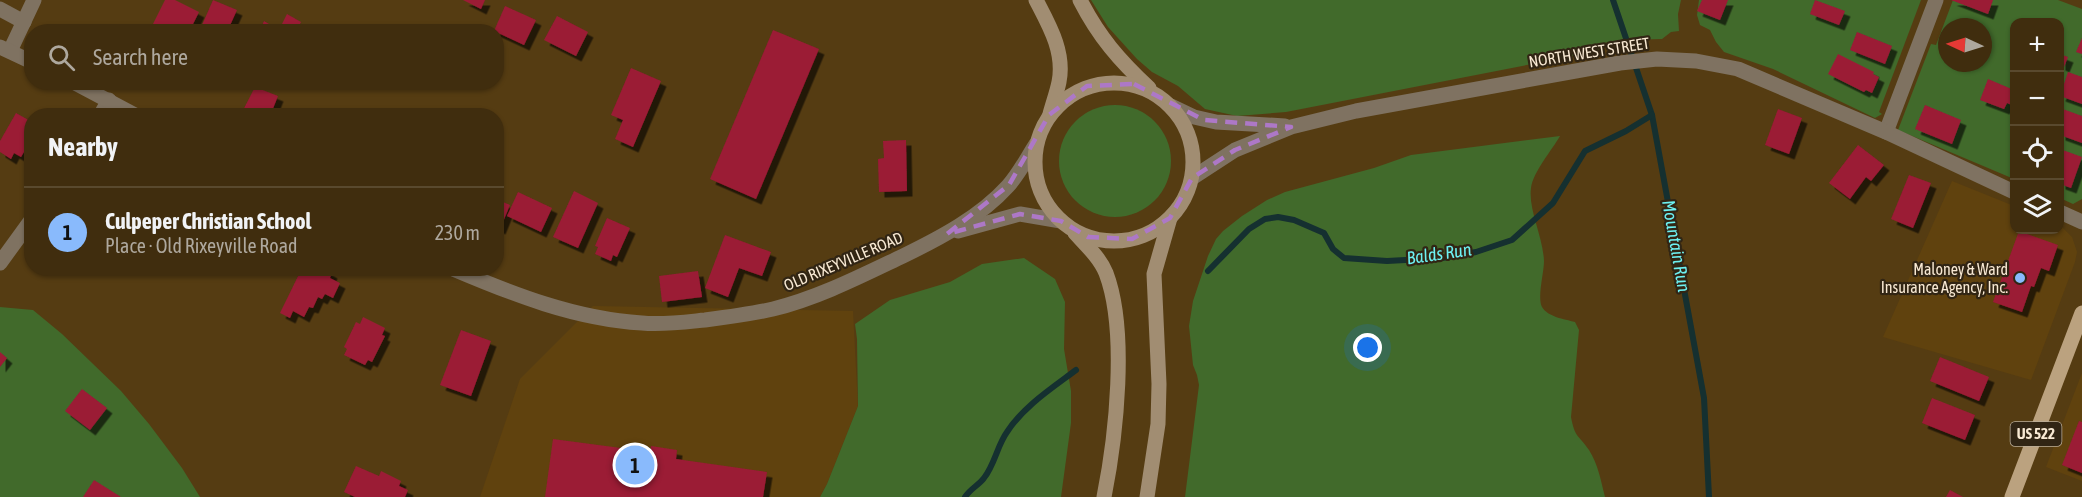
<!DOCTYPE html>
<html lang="en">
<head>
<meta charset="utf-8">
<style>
  :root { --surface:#402d0e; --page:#4b391c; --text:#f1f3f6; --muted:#aea89e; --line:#59492e; --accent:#89bafc }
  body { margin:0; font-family:"Asap Condensed",sans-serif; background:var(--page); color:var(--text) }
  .controls { position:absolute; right:18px; top:18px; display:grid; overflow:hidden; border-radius:12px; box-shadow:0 2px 4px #0004 }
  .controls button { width:54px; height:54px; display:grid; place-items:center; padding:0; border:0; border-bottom:2px solid var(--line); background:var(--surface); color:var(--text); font:30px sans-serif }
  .compass { position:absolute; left:1938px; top:18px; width:54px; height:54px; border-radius:50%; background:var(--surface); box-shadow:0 2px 4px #0004; rotate:274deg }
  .you { position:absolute; left:1368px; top:348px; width:21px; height:21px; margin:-15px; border:4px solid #fff; border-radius:50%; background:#1a73e8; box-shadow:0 0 0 9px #1a73e833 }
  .badge { display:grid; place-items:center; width:39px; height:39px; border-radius:50%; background:var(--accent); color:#111; font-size:20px; font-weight:700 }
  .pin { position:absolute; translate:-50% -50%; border:3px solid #fff; box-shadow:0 2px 6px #0006 }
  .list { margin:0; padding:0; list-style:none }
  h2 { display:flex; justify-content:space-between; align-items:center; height:78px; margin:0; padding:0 24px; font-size:26px }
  h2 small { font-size:20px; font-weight:400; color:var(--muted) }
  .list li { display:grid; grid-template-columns:39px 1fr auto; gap:18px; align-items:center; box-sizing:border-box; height:90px; padding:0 24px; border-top:2px solid var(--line) }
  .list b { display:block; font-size:22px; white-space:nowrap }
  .list p { margin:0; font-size:20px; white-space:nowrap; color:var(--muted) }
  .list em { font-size:20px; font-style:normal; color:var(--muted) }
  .icon { flex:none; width:33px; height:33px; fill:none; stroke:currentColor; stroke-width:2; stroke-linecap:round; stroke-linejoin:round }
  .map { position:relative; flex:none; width:2082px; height:497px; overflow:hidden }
  .search { position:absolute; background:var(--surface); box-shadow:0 2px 4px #0004; left:24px; top:24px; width:480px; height:66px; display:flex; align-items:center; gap:15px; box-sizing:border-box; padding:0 21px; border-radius:24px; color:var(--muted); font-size:22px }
  .panel { position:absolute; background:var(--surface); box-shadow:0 2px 4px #0004; left:24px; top:108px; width:480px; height:168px; border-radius:24px }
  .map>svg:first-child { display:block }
</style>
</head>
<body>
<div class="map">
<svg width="2082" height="497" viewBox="0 0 2082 497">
  <defs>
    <filter id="shadow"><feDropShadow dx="5.5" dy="5.5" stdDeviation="0" flood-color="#0009"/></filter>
  </defs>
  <rect width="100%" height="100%" fill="#553c12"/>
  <g fill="#60420e">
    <path d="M1952,181L2014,206V230H2060V225L2072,237L2077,252L2075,262L2031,380L1883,337Z"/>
    <path d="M593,306L853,311L858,406L827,484L820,497H480L520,379Z"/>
    <path d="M2082,373V481L2046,467Z"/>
  </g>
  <g fill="#416a2b" fill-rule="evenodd">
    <path d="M1091,0H1681L1678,14L1679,31L1671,32L1662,39L1622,40L1598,44L1599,51L1286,112L1237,116L1205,109L1178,86L1152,72L1137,59L1108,27Z"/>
    <path d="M1699,0H1921L1879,112L1882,114L1875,118L1773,69L1724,52L1716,42L1710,30L1700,25L1697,15Z"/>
    <path d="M1953,0H2058L2082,9V199L2073,204L2060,198V22H2014V179L1898,130L1931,44L1936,45ZM1947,27H1983V63H1947Z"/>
    <circle cx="1115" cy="161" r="56"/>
    <path d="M1560,136C1552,150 1533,172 1531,188C1528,209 1543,237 1544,261C1544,273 1537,297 1542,307C1548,317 1564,319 1575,322L1579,330L1571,417C1575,438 1578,434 1589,450C1598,464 1601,481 1605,497H1185L1199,385L1197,375L1193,365L1189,326L1193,301L1208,256L1216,239L1223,231L1242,216L1267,200L1285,192L1374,168L1411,155Z"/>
    <path d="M1024,258L1055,279L1065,302L1064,349L1071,391V423L1061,497H820L827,484L858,406L857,339L855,324L890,300L950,282L982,264Z"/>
    <path d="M0,307L33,310L62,334L121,391L149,424L182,468L200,497H0Z"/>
  </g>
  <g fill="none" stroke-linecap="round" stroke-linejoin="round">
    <g stroke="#153030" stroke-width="6">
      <path d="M1613,0L1652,115L1704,398L1709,497"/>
      <path d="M1208,271L1249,229L1265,219L1278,217L1294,220L1324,233L1333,249L1344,258L1387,261L1442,258L1476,252L1512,240L1553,203L1585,151L1626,131L1652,115"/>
      <path d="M965,497C970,489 979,485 984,478C995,464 997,446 1007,432C1024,406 1052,388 1076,370"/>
    </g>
  </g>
  <g fill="#9b1a36" filter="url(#shadow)">
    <path d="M165,0H175L199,12L189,32H149Z"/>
    <path d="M213,0L237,10L227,32H199Z"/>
    <path d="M463,0H485L481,9Z"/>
    <path d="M1702,0H1728L1720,20L1697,11Z"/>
    <path d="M1815,0L1845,11L1839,25L1810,14Z"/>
    <path d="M1951,0H1993L1988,14Z"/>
    <path d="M505,6L536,20L524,45L494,31Z"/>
    <path d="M287,14L301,22L296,32H259L264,21L279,30Z"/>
    <path d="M557,16L588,32L576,56L544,40Z"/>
    <path d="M773,30L819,49L756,199L710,179Z"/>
    <path d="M1857,32L1892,46L1885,64L1850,50Z"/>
    <path d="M2082,38V54L2076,52Z"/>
    <path d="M1838,54L1874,72L1873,74L1879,77L1872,93L1866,90L1864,92L1828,74Z"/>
    <path d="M2060,54L2068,57L2064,67L2060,65Z"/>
    <path d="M631,68L661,81L633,147L615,139L623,120L611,115Z"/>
    <path d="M2068,72L2082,77V104L2060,96Z"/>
    <path d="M1988,79L2014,90V106L2007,103L2004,109L1980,100Z"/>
    <path d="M255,87L278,96L272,111L283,116H240Z"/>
    <path d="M1925,105L1961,120L1952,144L1915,129Z"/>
    <path d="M2060,108L2082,116V143L2060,135Z"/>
    <path d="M1778,109L1802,118L1789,154L1765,145Z"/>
    <path d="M16,113L32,122V149L27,147L21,157L14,153L11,159L0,152V141Z"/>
    <path d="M906,140L907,191L879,192L878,159L884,158L883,141Z"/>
    <path d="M1858,145L1884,165L1871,181L1866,177L1850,199L1829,183Z"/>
    <path d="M2060,149L2082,157L2071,188L2060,184Z"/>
    <path d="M1909,175L1931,183L1913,228L1891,219Z"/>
    <path d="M574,191L598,203L578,248L553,237Z"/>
    <path d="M518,192L552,208L541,232L507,216Z"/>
    <path d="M496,199L510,205L500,229L496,227Z"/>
    <path d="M607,218L630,228L617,257L613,255L611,261L595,254L598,247L595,246Z"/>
    <path d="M2019,231L2058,245L2049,271L2041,268L2034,287L2031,286L2022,312L1993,302Z"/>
    <path d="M725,235L771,252L762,276L739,268L728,297L705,288Z"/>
    <path d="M302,268L314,271L315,268H323L332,273L330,278L340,283L333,298L325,294L322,299L318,297L313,308L309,307L304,317L293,311L290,318L280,313Z"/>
    <path d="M698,271L702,297L662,302L659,276Z"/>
    <path d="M363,317L385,328L382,335L385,336L372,362L368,360L365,365L344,355L347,349L344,347L356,322L360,324Z"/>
    <path d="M461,330L491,341L471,396L440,385Z"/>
    <path d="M0,352L7,358L0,367Z"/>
    <path d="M1940,357L1989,377L1979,401L1930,381Z"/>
    <path d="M82,389L107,408L90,430L65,411Z"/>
    <path d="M1932,398L1975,415L1965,440L1922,423Z"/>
    <path d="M2079,421L2082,422V473L2062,465Z"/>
    <path d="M553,439L651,452V446L677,450L676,459L767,472L763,497H545Z"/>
    <path d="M356,466L379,476L381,471L401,481L399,486L408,490L405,497H355L344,492Z"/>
    <path d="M94,480L121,497H83Z"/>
    <path d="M1950,490L1963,497H1946Z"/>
  </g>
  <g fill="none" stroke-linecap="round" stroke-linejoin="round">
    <g stroke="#7f7261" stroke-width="15">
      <path d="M0,9L24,22"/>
      <path d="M10,51L34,0"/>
      <path d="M100,116L109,100"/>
      <path d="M1886,132L1936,0"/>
      <path d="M0,263L32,219"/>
    </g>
    <g stroke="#7f7261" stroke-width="15">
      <path d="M0,47L32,62"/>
      <path d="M73,82L137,116"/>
      <path d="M1171,106L1194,117L1216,122L1285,126"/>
      <path d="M1192,178L1235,150L1291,127L1356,111L1620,63L1657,59L1696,61L1738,69L1886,132L2014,192"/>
      <path d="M2060,212L2082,222"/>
      <path d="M958,231L1020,214L1061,221"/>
      <path d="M451,268C512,294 575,319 642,323C663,325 685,322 705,320C728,317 751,314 773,309C818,298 861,276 903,256C940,238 980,217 1008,186C1019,174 1027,158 1036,144"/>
    </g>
    <g stroke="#a18d72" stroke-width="15">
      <path d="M1036,0C1049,25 1065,52 1059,82C1057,92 1053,103 1050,114"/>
      <path d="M1080,0C1099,37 1119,60 1149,88"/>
      <circle cx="1114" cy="162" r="79"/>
      <path d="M1075,233C1086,245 1100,258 1106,273C1128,331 1116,437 1104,497"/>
      <path d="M1147,497L1158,424L1159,384L1154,274L1170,218"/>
    </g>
    <path stroke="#bba27f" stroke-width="15" d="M2012,497L2082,313"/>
  </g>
  <path fill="none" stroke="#ad78c7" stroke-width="4.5" stroke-dasharray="12 8" stroke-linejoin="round" d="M1134,84L1204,120L1291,127L1235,150L1192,178L1170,218L1132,239L1088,237L1061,221L1020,214L947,234L1009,185L1049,115L1087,86Z"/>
  <circle fill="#89bafc" stroke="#312514" stroke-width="2" cx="2020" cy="278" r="6"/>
  <g text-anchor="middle" stroke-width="4.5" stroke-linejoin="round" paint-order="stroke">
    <rect fill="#312514" stroke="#bcae9a" stroke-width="1.5" x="2010.5" y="422" width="51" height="24" rx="4.5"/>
    <g font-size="15" font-weight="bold" fill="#f8e9d3">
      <text x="2036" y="439">US 522</text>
    </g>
    <g font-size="16" fill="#f8e9d3" stroke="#312514">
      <text transform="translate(1589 52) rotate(-9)" y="6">NORTH WEST STREET</text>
      <text transform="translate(843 261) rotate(-23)" y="6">OLD RIXEYVILLE ROAD</text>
    </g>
    <g font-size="16" fill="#f8e9d3" stroke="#312514" text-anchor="end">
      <text x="2008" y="275">Maloney &amp; Ward<tspan x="2008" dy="18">Insurance Agency, Inc.</tspan></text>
    </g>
    <g font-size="18" font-style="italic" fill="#6df1f2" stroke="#312514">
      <text transform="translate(1676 246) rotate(80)" y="6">Mountain Run</text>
      <text transform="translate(1439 254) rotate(-8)" y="6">Balds Run</text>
    </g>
  </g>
</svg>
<div class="controls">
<button>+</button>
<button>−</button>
<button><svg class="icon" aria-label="locate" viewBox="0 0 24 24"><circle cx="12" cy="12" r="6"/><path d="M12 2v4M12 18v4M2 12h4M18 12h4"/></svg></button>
<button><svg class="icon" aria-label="layers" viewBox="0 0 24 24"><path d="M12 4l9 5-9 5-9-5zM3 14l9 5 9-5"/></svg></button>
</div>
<svg class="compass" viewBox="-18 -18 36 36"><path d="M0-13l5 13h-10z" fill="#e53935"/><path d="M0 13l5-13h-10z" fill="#aea89e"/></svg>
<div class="you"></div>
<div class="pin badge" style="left:635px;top:465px">1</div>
<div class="search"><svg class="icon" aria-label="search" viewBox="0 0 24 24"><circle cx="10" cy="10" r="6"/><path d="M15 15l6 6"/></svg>Search here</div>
<section class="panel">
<h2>Nearby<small></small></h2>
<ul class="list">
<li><span class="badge">1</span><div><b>Culpeper Christian School</b><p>Place · Old Rixeyville Road</p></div><em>230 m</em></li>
</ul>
</section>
</div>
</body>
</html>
